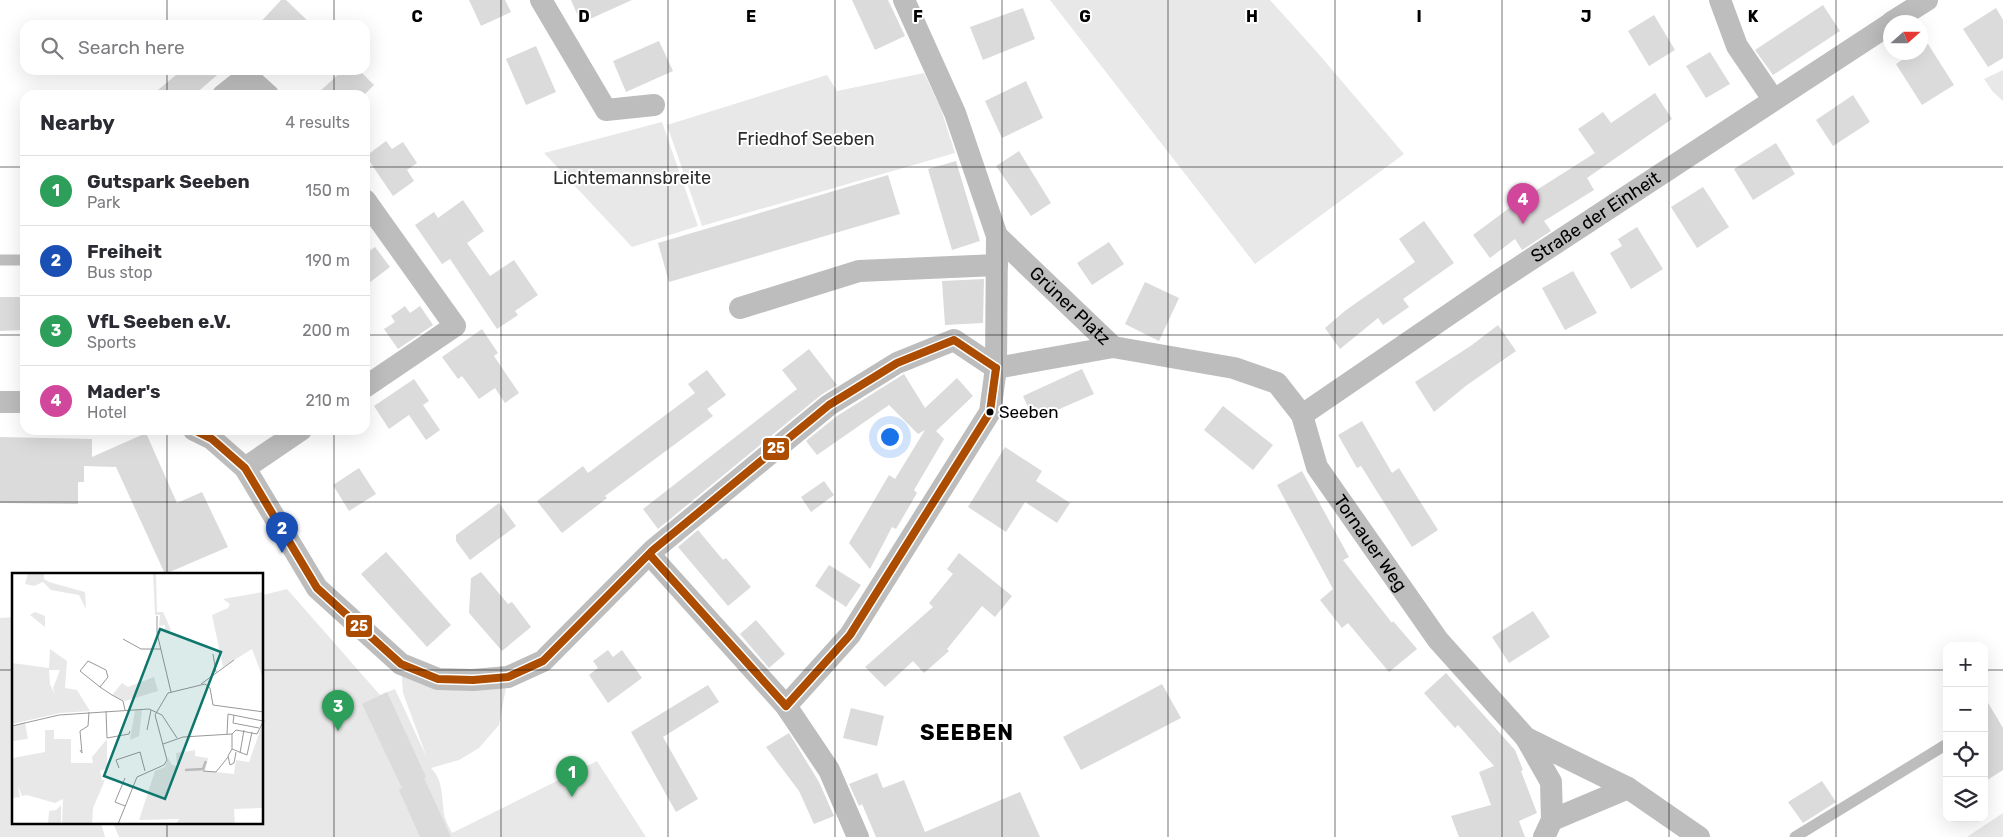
<!DOCTYPE html>
<html lang="en">
<head>
<meta charset="utf-8">
<style>
  :root { --surface:#fff; --page:#f2f2f3; --text:#2b2b33; --muted:#7c7c81; --line:#e1e1e2; --accent:#d93025 }
  body { margin:0; font-family:Rubik,sans-serif; background:var(--page); color:var(--text) }
  .controls { position:absolute; right:15px; bottom:15px; display:grid; overflow:hidden; border-radius:10px; box-shadow:0 5px 20px #0002 }
  .controls button { width:45px; height:45px; display:grid; place-items:center; padding:0; border:0; border-bottom:1px solid var(--line); background:var(--surface); color:var(--text); font:25px sans-serif }
  .compass { position:absolute; left:1883px; top:15px; width:45px; height:45px; border-radius:50%; background:var(--surface); box-shadow:0 5px 20px #0002; rotate:69deg }
  .you { position:absolute; left:889px; top:436px; width:18px; height:18px; margin:-12px; border:4px solid #fff; border-radius:50%; background:#1a73e8; box-shadow:0 0 0 8px #1a73e833 }
  .badge { display:grid; place-items:center; width:32px; height:32px; border-radius:50%; background:var(--accent); color:#fff; font-size:16px; font-weight:700 }
  .pin { position:absolute; translate:-50% -41px; filter:drop-shadow(0 1px 2px #0008) }
  .pin::after { content:''; position:absolute; top:26px; width:18px; height:15px; background:inherit; clip-path:polygon(0 0,100% 0,50% 100%) }
  .list { margin:0; padding:0; list-style:none }
  h2 { display:flex; justify-content:space-between; align-items:center; height:65px; margin:0; padding:0 20px; font-size:21px }
  h2 small { font-size:16px; font-weight:400; color:var(--muted) }
  .list li { display:grid; grid-template-columns:32px 1fr auto; gap:15px; align-items:center; box-sizing:border-box; height:70px; padding:0 20px; border-top:1px solid var(--line) }
  .list b { display:block; font-size:19px; white-space:nowrap }
  .list p { margin:0; font-size:16px; white-space:nowrap; color:var(--muted) }
  .list em { font-size:16px; font-style:normal; color:var(--muted) }
  .icon { flex:none; width:28px; height:28px; fill:none; stroke:currentColor; stroke-width:2; stroke-linecap:round; stroke-linejoin:round }
  .map { position:relative; flex:none; width:2003px; height:837px; overflow:hidden }
  .search { position:absolute; background:var(--surface); box-shadow:0 5px 20px #0002; left:20px; top:20px; width:350px; height:55px; display:flex; align-items:center; gap:12px; box-sizing:border-box; padding:0 18px; border-radius:15px; color:var(--muted); font-size:19px }
  .panel { position:absolute; background:var(--surface); box-shadow:0 5px 20px #0002; left:20px; top:90px; width:350px; height:345px; border-radius:15px }
  .map>svg:first-child { display:block }
</style>
</head>
<body>
<div class="map">
<svg width="2003" height="837" viewBox="0 0 2003 837">
  <rect width="100%" height="100%" fill="#fff"/>
  <g fill="#e8e8e8">
    <path d="M1050,0H1270L1316,51L1404,154L1255,264Z"/>
    <path d="M2003,70V101L1993,92L1984,79Z"/>
    <path d="M924,73L941,109L955,153L702,226L667,125L827,75L837,91Z"/>
    <path d="M662,122L698,226L632,247L544,153Z"/>
    <path d="M287,589L380,695L395,689L427,758L403,693L401,664L508,677L499,725L479,748L459,760L431,768C443,779 442,799 444,814C445,820 449,827 452,833L597,761L646,837H119L113,823H262L263,595Z"/>
    <path d="M14,617V823H101L105,837H0V618Z"/>
    <path d="M2003,813V837H1967Z"/>
  </g>
  <g fill="#dbdbdb">
    <path d="M281,0H286L312,25H258Z"/>
    <path d="M469,0H505L511,12L481,26Z"/>
    <path d="M571,0H632L581,23Z"/>
    <path d="M852,0H888L905,36L875,50Z"/>
    <path d="M1823,5L1840,31L1773,75L1755,50Z"/>
    <path d="M1023,8L1035,39L983,60L970,27Z"/>
    <path d="M1996,8L2003,20V58L1988,67L1963,29Z"/>
    <path d="M1654,15L1675,50L1649,66L1628,31Z"/>
    <path d="M659,41L673,71L626,92L613,61Z"/>
    <path d="M1928,44L1954,85L1922,105L1896,64L1914,52H1920V49Z"/>
    <path d="M536,46L556,92L526,105L506,59Z"/>
    <path d="M1710,52L1730,84L1706,98L1686,66Z"/>
    <path d="M182,70H223L194,95H152Z"/>
    <path d="M343,70H359L374,85L364,95H316Z"/>
    <path d="M1026,81L1043,118L1002,138L985,101Z"/>
    <path d="M1655,93L1672,119L1587,178L1594,190L1544,221L1551,231L1522,250L1515,239L1490,258L1473,235L1516,203L1595,153L1578,129L1603,112L1611,123Z"/>
    <path d="M1853,95L1870,122L1833,146L1816,120Z"/>
    <path d="M386,141L392,149L403,142L417,163L407,170L414,181L393,196L366,156Z"/>
    <path d="M1776,143L1795,174L1753,200L1734,169Z"/>
    <path d="M1019,151L1051,203L1031,216L996,166Z"/>
    <path d="M956,161L980,241L952,250L928,169Z"/>
    <path d="M888,175L900,214L669,282L658,243Z"/>
    <path d="M1703,187L1729,227L1697,248L1671,207Z"/>
    <path d="M463,200L484,231L467,243L490,276L514,260L538,295L515,311L518,315L497,329L450,259L442,264L415,225L434,212L438,218Z"/>
    <path d="M1424,221L1454,263L1403,299L1409,307L1383,325L1378,318L1340,349L1325,328L1346,310L1415,262L1399,239Z"/>
    <path d="M1637,227L1663,269L1631,289L1610,253L1622,246L1618,239Z"/>
    <path d="M1109,242L1124,264L1092,285L1077,263Z"/>
    <path d="M375,247L390,267L365,286V254Z"/>
    <path d="M1573,271L1597,313L1565,330L1542,288Z"/>
    <path d="M984,279L983,323L945,325L942,281Z"/>
    <path d="M1145,282L1179,298L1159,341L1125,324Z"/>
    <path d="M0,297H25V330L0,331Z"/>
    <path d="M405,306L410,313L420,306L433,325L398,349L384,329L395,322L391,316Z"/>
    <path d="M1498,325L1516,351L1467,385L1434,412L1415,382L1472,345Z"/>
    <path d="M482,329L498,353L494,356L519,393L505,403L495,388L479,399L462,376L458,379L442,357Z"/>
    <path d="M809,349L837,385L821,395L658,529L643,509L797,389L782,370Z"/>
    <path d="M1082,369L1094,394L1034,420L1023,396Z"/>
    <path d="M707,370L726,395L707,409L713,416L605,496L607,498L562,533L537,501L583,466L588,473L695,393L688,384Z"/>
    <path d="M904,374L925,408L957,378L973,396L936,431L944,439L914,490L917,493L896,529L892,527L870,569L849,543L889,475L895,479L925,430L918,434L889,405L817,455L806,441L837,416Z"/>
    <path d="M414,379L429,401L423,405L440,430L426,440L409,415L389,429L374,406Z"/>
    <path d="M1223,406L1273,445L1253,470L1204,430Z"/>
    <path d="M1362,421L1392,473L1399,468L1438,530L1412,547L1361,466L1357,468L1338,435Z"/>
    <path d="M146,433L177,503L202,492L228,547L165,574L116,467L84,466V482H78V504L0,503V437L92,439V457Z"/>
    <path d="M1005,447L1042,471L1036,481L1070,503L1057,523L1025,502L1006,532L968,507Z"/>
    <path d="M359,468L376,494L349,511L333,485Z"/>
    <path d="M1302,471L1349,557L1343,560L1392,623L1393,621L1417,649L1389,672L1348,623L1342,628L1320,600L1333,589L1277,485Z"/>
    <path d="M824,481L834,495L811,512L801,497Z"/>
    <path d="M499,503L516,526L470,560L456,541V535Z"/>
    <path d="M698,530L723,560L726,558L751,587L728,606L678,547Z"/>
    <path d="M386,552L451,625L427,647L361,574Z"/>
    <path d="M959,553L1012,596L995,617L982,606L947,649L949,651L924,673L913,661L885,687L865,667L933,607L929,603L953,574L947,569Z"/>
    <path d="M829,565L861,585L846,607L815,586Z"/>
    <path d="M481,572L508,604L512,602L531,627L502,651L469,613L471,578Z"/>
    <path d="M1533,611L1550,637L1509,663L1492,637Z"/>
    <path d="M756,620L785,654L769,668L740,634Z"/>
    <path d="M608,650L613,657L622,650L642,678L608,703L589,675L598,668L593,661Z"/>
    <path d="M1446,673L1515,750L1523,770L1521,771L1537,813L1519,821L1525,837H1459L1451,816L1491,805L1479,772L1494,766L1458,725L1455,728L1424,693Z"/>
    <path d="M1162,684L1181,718L1081,770L1063,737Z"/>
    <path d="M708,685L719,702L663,737L698,799L676,812L631,732Z"/>
    <path d="M387,692L426,777L424,778L451,837H420L399,790L402,788L362,704Z"/>
    <path d="M1984,696L2003,728V770L1984,782Z"/>
    <path d="M851,708L884,716L877,746L843,738Z"/>
    <path d="M789,733L819,782L834,816L814,824L799,791L766,747Z"/>
    <path d="M877,773L883,788L904,780L925,832L1020,792L1040,837H876L862,804L859,806L849,784Z"/>
    <path d="M1822,781L1836,802L1803,823L1788,802Z"/>
  </g>
  <g fill="none" stroke-linecap="round" stroke-linejoin="round">
    <g stroke="#bdbdbd" stroke-width="11">
      <path d="M0,260H25"/>
      <path d="M1795,837L1947,744"/>
    </g>
    <g stroke="#bdbdbd" stroke-width="22">
      <path d="M541,0L606,110L654,105"/>
      <path d="M1720,0L1737,46L1773,99"/>
      <path d="M1892,22L1927,0"/>
      <path d="M223,95L247,76L268,95"/>
      <path d="M365,200L455,326L365,387"/>
      <path id="s1" d="M997,236L1113,347"/>
      <path d="M740,308L859,271L997,265"/>
      <path id="s2" d="M996,368L1113,347L1234,368L1277,383L1302,415L1317,467L1438,640L1526,738L1551,782L1552,820L1544,837"/>
      <path d="M0,402H25"/>
      <path id="s3" d="M1302,415L1498,281L1890,24"/>
      <path d="M194,430L212,439L245,468L317,588L401,664L438,679L473,680L508,677L543,661L653,550L829,405L897,363L954,340L996,368"/>
      <path d="M245,468L301,430"/>
      <path d="M650,555L786,706L829,770L858,837"/>
      <path d="M786,706L850,635L990,412L996,368L997,236L955,113L904,0"/>
      <path d="M1526,738L1628,788L1699,837"/>
      <path d="M1552,820L1628,788"/>
    </g>
    <defs>
      <g id="bus-1">
        <path d="M194,430L212,439L245,468L317,588L401,664L438,679L473,680L508,677L543,661L653,550L829,405L897,363L954,340L996,368"/>
        <path d="M650,555L786,706"/>
        <path d="M786,706L850,635L990,412L996,368"/>
      </g>
    </defs>
    <use href="#bus-1" stroke="#fff" stroke-width="11"/>
    <use href="#bus-1" stroke="#ab4c00" stroke-width="8"/>
  </g>
  <path fill="none" stroke="#000" stroke-width="1" stroke-opacity="0.55" d="M167,0V25M334,0V25M501,0V837M668,0V837M835,0V837M1002,0V837M1168,0V837M1335,0V837M1502,0V837M1669,0V837M1836,0V837M167,70V95M334,70V95M0,167H25M365,167H2003M0,335H25M365,335H2003M167,430V574M334,430V837M0,502H2003M0,670H14M262,670H1947M1984,670H2003M167,823V837"/>
  <circle fill="#000" stroke="#fff" stroke-width="2" cx="990" cy="412" r="4.5"/>
  <g text-anchor="middle" stroke-width="4" stroke-linejoin="round" paint-order="stroke">
    <g font-size="17" fill="#000" stroke="#fff" text-anchor="start">
      <text x="999" y="418">Seeben</text>
    </g>
    <g font-size="18" fill="#2c2c2c" stroke="#fff">
      <text x="806" y="145">Friedhof Seeben</text>
      <text x="632" y="184">Lichtemannsbreite</text>
    </g>
    <g font-size="18" fill="#000" stroke="#fff">
      <text dy="6" stroke="none"><textPath href="#s3" startOffset="354">Straße der Einheit</textPath></text>
      <text dy="6" stroke="none"><textPath href="#s1" startOffset="101">Grüner Platz</textPath></text>
      <text dy="6" stroke="none"><textPath href="#s2" startOffset="475">Tornauer Weg</textPath></text>
    </g>
    <g font-size="22" font-weight="bold" letter-spacing="1" fill="#000" stroke="#fff">
      <text x="967" y="740">SEEBEN</text>
    </g>
  </g>
  <g transform="translate(12 573)">
    <rect width="251" height="251" fill="#fff"/>
    <path d="M16,0H32V6L37,9L73,19L74,36L67,22L39,17L31,9L22,13L13,11ZM141,0H144L145,39H151L159,57L153,60V52L147,53L148,42H143ZM251,19V105L240,76L211,94L200,42L216,35L218,31L211,26ZM23,39L33,43V54L18,42ZM38,76L55,88L53,115L65,117L78,138L48,140L0,151V90L37,95ZM37,97H48L41,115L43,122L38,111ZM142,104L146,118L113,128L100,122L110,110L116,114ZM123,137H130L127,163L118,167ZM13,149L16,166L0,168V153ZM251,149L250,235L222,236L223,251H164L167,246L127,247L143,198L153,194L156,185L160,192L165,193L164,180L183,177V183L196,185L193,198L222,201L224,187L237,189ZM33,157H42V166H59V190H81L80,184L95,166V195L88,198L90,207H93L81,235L80,251H50L51,226L43,230L15,222L10,223L6,213L8,224L0,225V180L1,185L33,179ZM49,232V251H36L37,238L44,237Z" fill="#e8e8e8" fill-rule="evenodd"/>
    <path fill="none" stroke="#bababa" stroke-width="2.5" d="M173,197L191,196L194,188"/>
    <path fill="none" stroke="#999" stroke-width="1" d="M145,43V60L159,119M111,66L129,76H149M201,81L204,99M189,111L222,87M88,114L96,104L94,97L76,88L68,98L88,114L100,122L111,128L113,137M94,138L95,165L117,161L118,158M222,142L221,150L247,155M0,153L47,142L137,136L150,142L165,165M135,157L139,137M215,161L216,141L251,148M220,161V176L235,182L240,159M151,171L171,164L220,161L224,157L245,161L252,147M220,176L216,183L218,192L222,190L224,179M68,177L70,180L68,158L76,153L77,139M228,180L232,157M107,195L104,187L128,179L133,198M191,198L204,199L216,184M113,205L103,229L113,233M106,251L125,204L152,192L155,187L143,142L156,120L193,111L198,115L201,132L252,139"/>
    <path fill="#0f766e" fill-opacity="0.15" stroke="#0f766e" stroke-width="2.5" d="M148,56L209,79L153,226L92,203Z"/>
    <rect width="251" height="251" fill="none" stroke="#000" stroke-width="2.5"/>
  </g>
  <g font-size="16" text-anchor="middle" font-weight="bold" fill="#000" stroke="#fff" stroke-width="4" stroke-linejoin="round" paint-order="stroke">
    <text x="417" y="22">C</text>
    <text x="584" y="22">D</text>
    <text x="751" y="22">E</text>
    <text x="918" y="22">F</text>
    <text x="1085" y="22">G</text>
    <text x="1252" y="22">H</text>
    <text x="1419" y="22">I</text>
    <text x="1586" y="22">J</text>
    <text x="1753" y="22">K</text>
  </g>
  <g stroke="#fff" stroke-width="2">
    <rect x="762" y="437" width="28" height="24" rx="5" fill="#ab4c00"/>
    <rect x="345" y="614" width="28" height="24" rx="5" fill="#ab4c00"/>
  </g>
  <g font-size="14" text-anchor="middle" font-weight="bold" fill="#fff">
    <text x="776" y="453">25</text>
    <text x="359" y="631">25</text>
  </g>
</svg>
<div class="controls">
<button>+</button>
<button>−</button>
<button><svg class="icon" aria-label="locate" viewBox="0 0 24 24"><circle cx="12" cy="12" r="6"/><path d="M12 2v4M12 18v4M2 12h4M18 12h4"/></svg></button>
<button><svg class="icon" aria-label="layers" viewBox="0 0 24 24"><path d="M12 4l9 5-9 5-9-5zM3 14l9 5 9-5"/></svg></button>
</div>
<svg class="compass" viewBox="-18 -18 36 36"><path d="M0-13l5 13h-10z" fill="#e53935"/><path d="M0 13l5-13h-10z" fill="#7c7c81"/></svg>
<div class="you"></div>
<div class="pin badge" style="left:572px;top:797px;background:#2e9e5b">1</div>
<div class="pin badge" style="left:282px;top:553px;background:#1a4fb4">2</div>
<div class="pin badge" style="left:338px;top:731px;background:#2e9e5b">3</div>
<div class="pin badge" style="left:1523px;top:224px;background:#d1479c">4</div>
<div class="search"><svg class="icon" aria-label="search" viewBox="0 0 24 24"><circle cx="10" cy="10" r="6"/><path d="M15 15l6 6"/></svg>Search here</div>
<section class="panel">
<h2>Nearby<small>4 results</small></h2>
<ul class="list">
<li><span class="badge" style="background:#2e9e5b">1</span><div><b>Gutspark Seeben</b><p>Park</p></div><em>150 m</em></li>
<li><span class="badge" style="background:#1a4fb4">2</span><div><b>Freiheit</b><p>Bus stop</p></div><em>190 m</em></li>
<li><span class="badge" style="background:#2e9e5b">3</span><div><b>VfL Seeben e.V.</b><p>Sports</p></div><em>200 m</em></li>
<li><span class="badge" style="background:#d1479c">4</span><div><b>Mader's</b><p>Hotel</p></div><em>210 m</em></li>
</ul>
</section>
</div>
</body>
</html>
